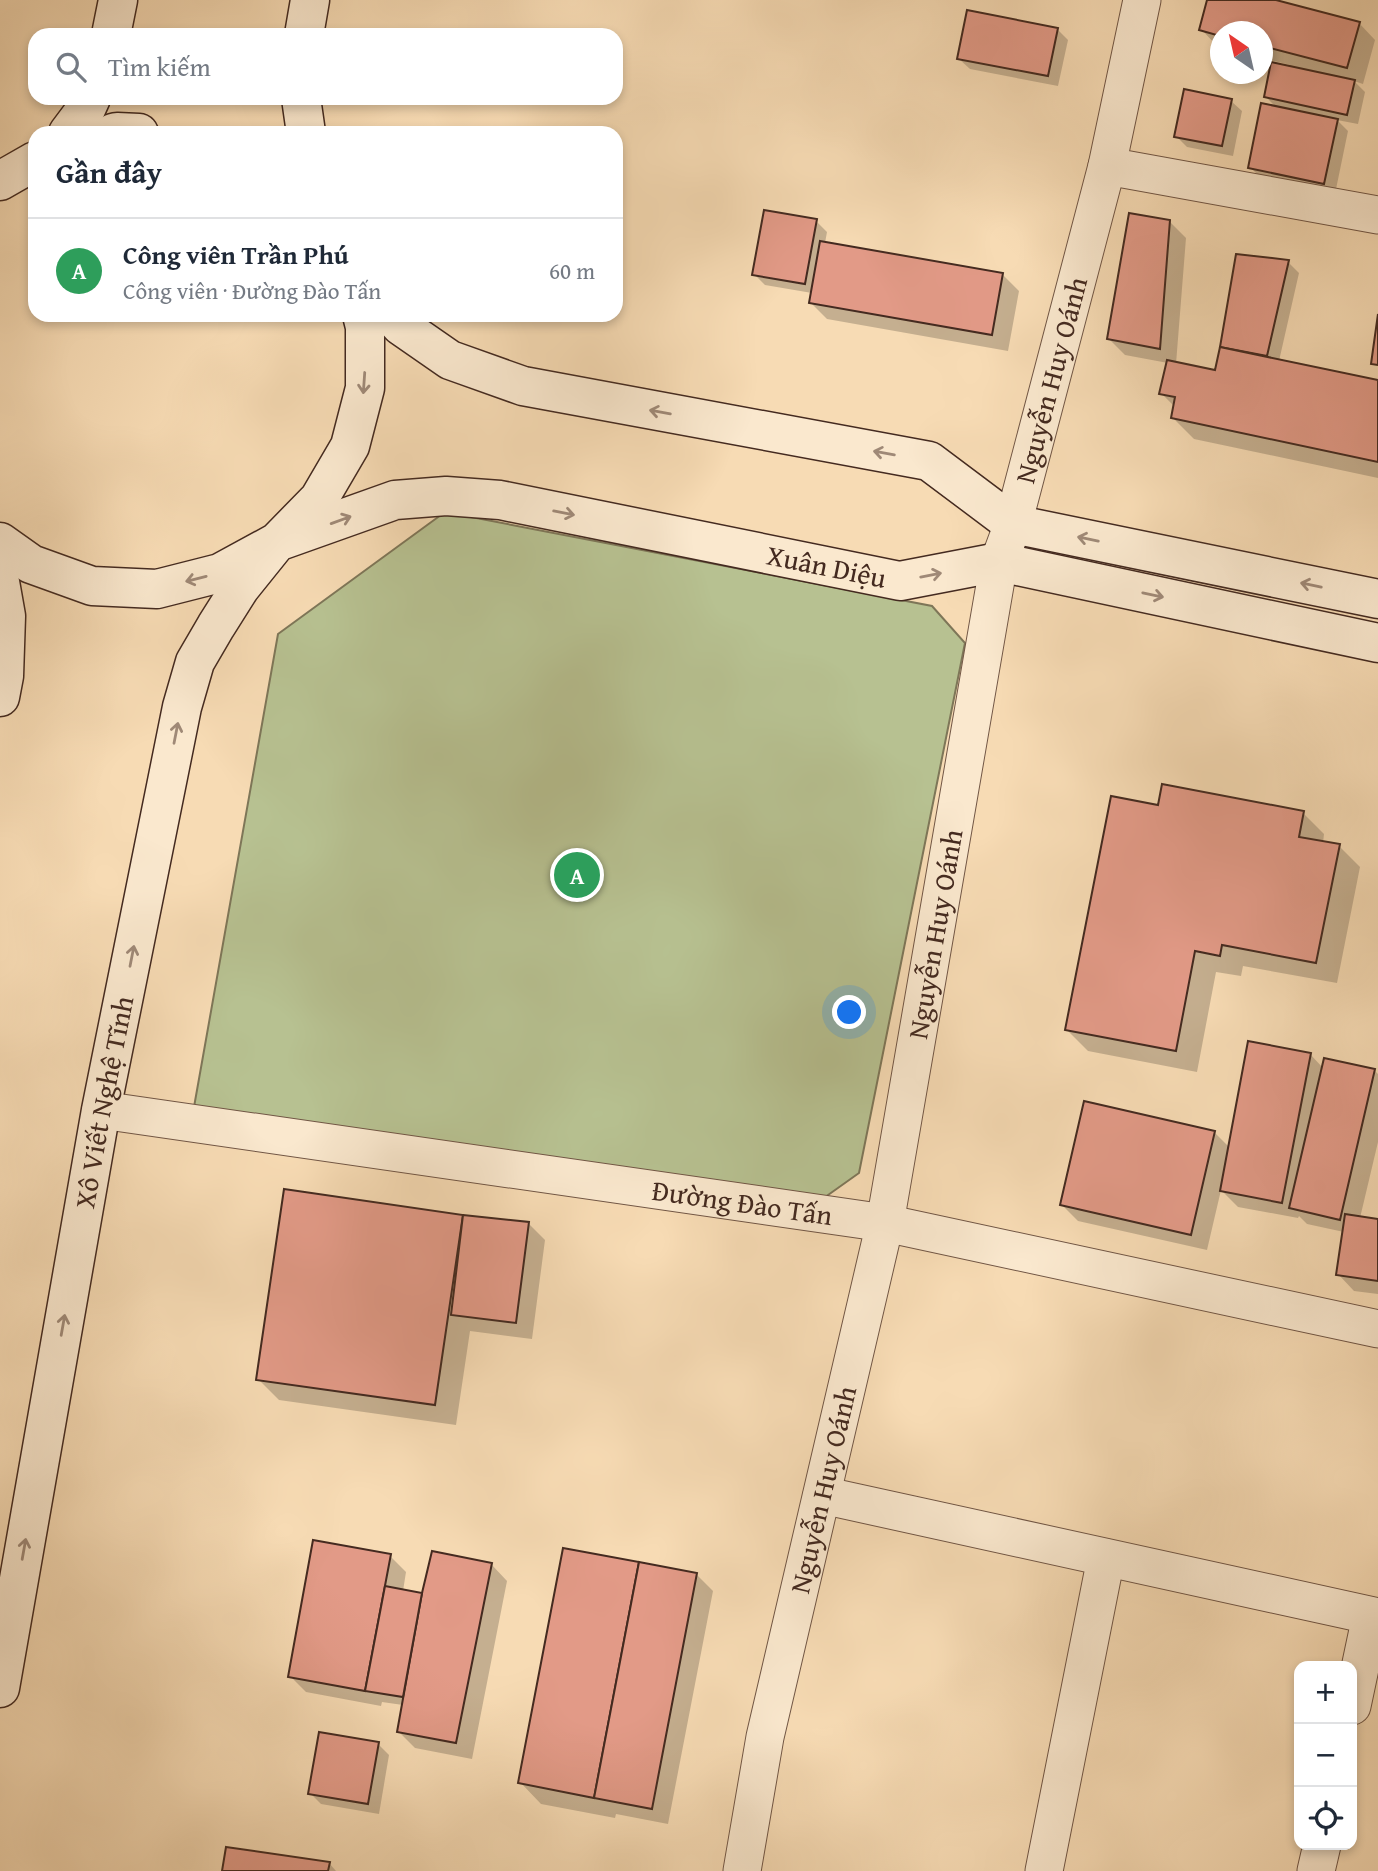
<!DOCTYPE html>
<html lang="vi">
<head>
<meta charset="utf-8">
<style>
  :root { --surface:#fff; --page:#f6f6f7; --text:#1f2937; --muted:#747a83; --line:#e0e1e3; --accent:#0b8043 }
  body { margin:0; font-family:"Gentium Book Plus",serif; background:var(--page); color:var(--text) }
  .controls { position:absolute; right:21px; bottom:21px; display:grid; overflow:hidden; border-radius:14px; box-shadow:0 4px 10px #0003 }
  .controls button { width:63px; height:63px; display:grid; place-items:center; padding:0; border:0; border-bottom:2px solid var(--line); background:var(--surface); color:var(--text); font:35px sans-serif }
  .compass { position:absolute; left:1210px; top:21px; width:63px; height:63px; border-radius:50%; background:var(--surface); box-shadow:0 4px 10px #0003; rotate:326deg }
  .you { position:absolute; left:850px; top:1013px; width:24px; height:24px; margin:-18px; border:5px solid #fff; border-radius:50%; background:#1a73e8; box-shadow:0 0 0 10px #1a73e833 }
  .badge { display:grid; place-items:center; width:46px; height:46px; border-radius:50%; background:var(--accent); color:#fff; font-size:23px; font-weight:700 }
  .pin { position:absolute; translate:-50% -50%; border:4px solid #fff; box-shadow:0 2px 7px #0006 }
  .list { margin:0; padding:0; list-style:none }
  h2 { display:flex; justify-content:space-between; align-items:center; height:91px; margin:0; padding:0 28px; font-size:30px }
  h2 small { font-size:23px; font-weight:400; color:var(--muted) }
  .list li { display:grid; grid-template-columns:46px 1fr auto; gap:21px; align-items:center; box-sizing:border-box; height:105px; padding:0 28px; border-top:2px solid var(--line) }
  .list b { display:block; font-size:26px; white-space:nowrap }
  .list p { margin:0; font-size:23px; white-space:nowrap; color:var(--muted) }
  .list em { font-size:23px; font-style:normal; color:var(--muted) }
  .icon { flex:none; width:38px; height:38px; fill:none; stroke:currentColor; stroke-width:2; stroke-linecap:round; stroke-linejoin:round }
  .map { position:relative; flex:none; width:1378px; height:1871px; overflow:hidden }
  .search { position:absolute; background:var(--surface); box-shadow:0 4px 10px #0003; left:28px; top:28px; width:595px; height:77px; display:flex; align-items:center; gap:18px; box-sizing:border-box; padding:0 24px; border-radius:21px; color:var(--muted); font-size:26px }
  .panel { position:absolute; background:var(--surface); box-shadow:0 4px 10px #0003; left:28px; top:126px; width:595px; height:196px; border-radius:21px }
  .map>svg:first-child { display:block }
</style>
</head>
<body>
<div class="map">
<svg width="1378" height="1871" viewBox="0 0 1378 1871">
  <rect width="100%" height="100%" fill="#f7dbb4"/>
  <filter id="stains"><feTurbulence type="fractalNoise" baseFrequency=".00286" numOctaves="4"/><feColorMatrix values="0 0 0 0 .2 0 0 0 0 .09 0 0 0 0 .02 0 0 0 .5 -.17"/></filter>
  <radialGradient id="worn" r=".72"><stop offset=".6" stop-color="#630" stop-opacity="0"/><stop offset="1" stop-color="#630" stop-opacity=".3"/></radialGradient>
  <path fill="#b7c191" stroke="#7e7658" stroke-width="2" d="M445,512L932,606L965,643L859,1173L821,1200L194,1107L278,634Z"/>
  <g fill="#0003">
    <path d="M1209,0H1269L1359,23L1375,40L1363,84L1354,81L1365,92L1358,124L1337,120L1348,131L1335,194L1261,178L1250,167L1277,108L1266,97L1290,65L1262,58V32H1220V47L1217,46L1201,29Z"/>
    <path d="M1057,29L1068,40L1058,86L970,69L959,59Z"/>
    <path d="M1231,101L1242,111L1233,156L1187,147L1176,136Z"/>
    <path d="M816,221L827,232L825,243L1003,275L1019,291L1008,351L827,319L810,302L812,293L765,285L754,274Z"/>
    <path d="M1170,222L1186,238L1176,364L1216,372L1222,347L1288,262L1299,273L1279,361L1378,382V478L1194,439L1173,418L1175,407L1161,393L1168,363L1125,355L1109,339Z"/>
    <path d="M1160,807L1303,813L1324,834L1323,843L1339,846L1360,867L1337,983L1243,966L1241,976L1216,972L1197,1072L1088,1051L1067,1030Z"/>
    <path d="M1310,1054L1323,1068L1325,1060L1375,1071L1378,1074V1142L1360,1218L1378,1221V1294L1354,1291L1338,1274L1344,1232L1307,1224L1299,1216L1298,1218L1238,1207L1221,1190L1207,1250L1078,1221L1062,1205L1214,1132L1230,1148Z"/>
    <path d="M285,1191L463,1216L528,1223L545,1240L532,1339L470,1331L456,1425L279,1400L258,1379Z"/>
    <path d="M390,1556L406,1572L403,1591L424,1595L491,1564L507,1581L472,1759L415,1748L398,1731L403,1705L382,1702L381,1706L306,1692L290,1676Z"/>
    <path d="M696,1574L713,1591L668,1824L616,1814L615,1818L541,1804L520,1782Z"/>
    <path d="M378,1744L389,1755L379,1814L321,1804L310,1793Z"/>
    <path d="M329,1863L336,1871H224Z"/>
  </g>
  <g fill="#e29a87" stroke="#442a20" stroke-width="2">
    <path d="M1207,0H1276L1360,22L1347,68L1262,46V32H1220V36L1199,30Z"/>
    <path d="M967,10L1058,28L1048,76L957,59Z"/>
    <path d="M1271,62L1355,80L1347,115L1264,97Z"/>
    <path d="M1184,89L1232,99L1222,146L1174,137Z"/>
    <path d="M1261,103L1338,119L1324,184L1248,168Z"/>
    <path d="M764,210L817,219L805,284L752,275Z"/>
    <path d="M1129,213L1170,220L1160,349L1107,339Z"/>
    <path d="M820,241L1003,273L992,335L809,303Z"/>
    <path d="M1236,254L1289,260L1267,356L1220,347Z"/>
    <path d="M1378,314V365L1371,364Z"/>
    <path d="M1220,347L1378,380V462L1171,418L1175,397L1159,394L1167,360L1215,370Z"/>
    <path d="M1162,784L1304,811L1299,837L1340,844L1316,963L1222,945L1220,956L1195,951L1176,1051L1065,1030L1111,796L1158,805Z"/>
    <path d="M1248,1041L1311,1053L1282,1203L1220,1191Z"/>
    <path d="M1324,1058L1375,1069L1340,1220L1289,1208Z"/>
    <path d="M1084,1101L1215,1131L1191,1235L1060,1205Z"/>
    <path d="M284,1189L463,1215L435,1405L256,1380Z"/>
    <path d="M1345,1214L1378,1219V1281L1336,1275Z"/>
    <path d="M463,1215L529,1222L516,1323L451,1315Z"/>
    <path d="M313,1540L391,1554L365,1691L288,1677Z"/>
    <path d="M563,1548L639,1562L594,1798L518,1783Z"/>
    <path d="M432,1551L492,1563L456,1743L397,1732L422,1593Z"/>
    <path d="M639,1562L697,1573L652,1809L594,1798Z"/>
    <path d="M385,1586L422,1593L403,1697L365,1691Z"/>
    <path d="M319,1732L379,1742L368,1804L308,1794Z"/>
    <path d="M226,1847L330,1862L328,1871H222Z"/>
  </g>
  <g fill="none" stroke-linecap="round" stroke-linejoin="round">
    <defs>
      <g id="street">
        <path d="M1107,166L1378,215"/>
        <path id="s1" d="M101,1110L885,1223L1378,1329"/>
        <path d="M822,1495L1378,1617"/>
        <path d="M1352,1706L1371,1616"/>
        <path id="s2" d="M742,1871L765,1737L885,1223L999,562L1013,524L1107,166L1142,0"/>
        <path d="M1044,1871L1106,1558"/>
        <path d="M1316,1871L1322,1845"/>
      </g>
      <g id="secondary">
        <path d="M111,35L118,0"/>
        <path d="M304,35L310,0"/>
        <path d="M301,98L306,133"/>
        <path d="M68,133L86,109L91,98"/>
        <path d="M113,133L117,132L139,133"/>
        <path d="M0,181L35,161"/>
        <path d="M391,315L401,326L450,360L523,386L929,461L1013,524L1378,599"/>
        <path d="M0,542L31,564L92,586L157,589L220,573L277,542L319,499L350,446L365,388V327L362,315"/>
        <path d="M0,582L6,616L4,676L0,697"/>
        <path id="s3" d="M0,1688L101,1110L182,707L195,662L216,626L240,588L277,542L395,500L446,496L500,500L900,581L999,562L1378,643"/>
      </g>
    </defs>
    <use href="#street" stroke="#715645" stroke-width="39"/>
    <use href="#secondary" stroke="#442a20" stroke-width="41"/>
    <use href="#street" stroke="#fae8ce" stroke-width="37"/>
    <use href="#secondary" stroke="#fae8ce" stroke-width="38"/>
  </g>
  <defs><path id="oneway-shaft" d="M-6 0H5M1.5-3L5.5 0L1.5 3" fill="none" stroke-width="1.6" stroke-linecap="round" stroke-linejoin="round" transform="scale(1.75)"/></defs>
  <g stroke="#9f8977">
    <use href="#oneway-shaft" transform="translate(364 383) rotate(94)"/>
    <use href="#oneway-shaft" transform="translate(660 412) rotate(-170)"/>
    <use href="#oneway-shaft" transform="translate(884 453) rotate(-170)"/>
    <use href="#oneway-shaft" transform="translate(564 513) rotate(11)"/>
    <use href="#oneway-shaft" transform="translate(341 520) rotate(-20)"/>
    <use href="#oneway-shaft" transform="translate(1088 539) rotate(-168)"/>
    <use href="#oneway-shaft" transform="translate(931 575) rotate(-11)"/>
    <use href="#oneway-shaft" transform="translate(196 579) rotate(166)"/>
    <use href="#oneway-shaft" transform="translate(1311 585) rotate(-168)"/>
    <use href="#oneway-shaft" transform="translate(1153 595) rotate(12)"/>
    <use href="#oneway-shaft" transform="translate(176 733) rotate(-79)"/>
    <use href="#oneway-shaft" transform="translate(132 956) rotate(-79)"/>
    <use href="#oneway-shaft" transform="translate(63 1325) rotate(-80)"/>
    <use href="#oneway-shaft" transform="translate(24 1549) rotate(-80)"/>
  </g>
  <g text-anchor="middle" stroke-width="5" stroke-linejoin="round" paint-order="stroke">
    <g font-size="28" fill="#442a20" stroke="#fae8ce">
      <text dy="10" stroke="none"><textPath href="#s2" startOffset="1524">Nguyễn Huy Oánh</textPath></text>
      <text dy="10" stroke="none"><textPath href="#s3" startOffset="1754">Xuân Diệu</textPath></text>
      <text dy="10" stroke="none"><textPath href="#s2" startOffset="957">Nguyễn Huy Oánh</textPath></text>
      <text dy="10" stroke="none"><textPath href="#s3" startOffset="595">Xô Viết Nghệ Tĩnh</textPath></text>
      <text dy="10" stroke="none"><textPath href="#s1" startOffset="648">Đường Đào Tấn</textPath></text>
      <text dy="10" stroke="none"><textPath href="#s2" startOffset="390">Nguyễn Huy Oánh</textPath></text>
    </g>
  </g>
  <rect width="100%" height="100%" filter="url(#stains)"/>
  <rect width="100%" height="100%" fill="url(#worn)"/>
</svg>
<div class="controls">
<button>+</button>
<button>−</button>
<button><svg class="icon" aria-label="locate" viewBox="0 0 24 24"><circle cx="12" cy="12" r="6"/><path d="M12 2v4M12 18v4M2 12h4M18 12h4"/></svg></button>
</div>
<svg class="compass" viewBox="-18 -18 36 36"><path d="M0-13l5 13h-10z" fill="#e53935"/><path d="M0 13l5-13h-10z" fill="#747a83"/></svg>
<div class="you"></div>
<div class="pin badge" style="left:577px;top:875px;background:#2e9e5b">A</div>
<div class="search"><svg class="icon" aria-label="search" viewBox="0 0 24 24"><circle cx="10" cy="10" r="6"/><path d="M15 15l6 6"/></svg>Tìm kiếm</div>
<section class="panel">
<h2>Gần đây<small></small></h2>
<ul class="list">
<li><span class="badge" style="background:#2e9e5b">A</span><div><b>Công viên Trần Phú</b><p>Công viên · Đường Đào Tấn</p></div><em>60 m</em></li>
</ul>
</section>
</div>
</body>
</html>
